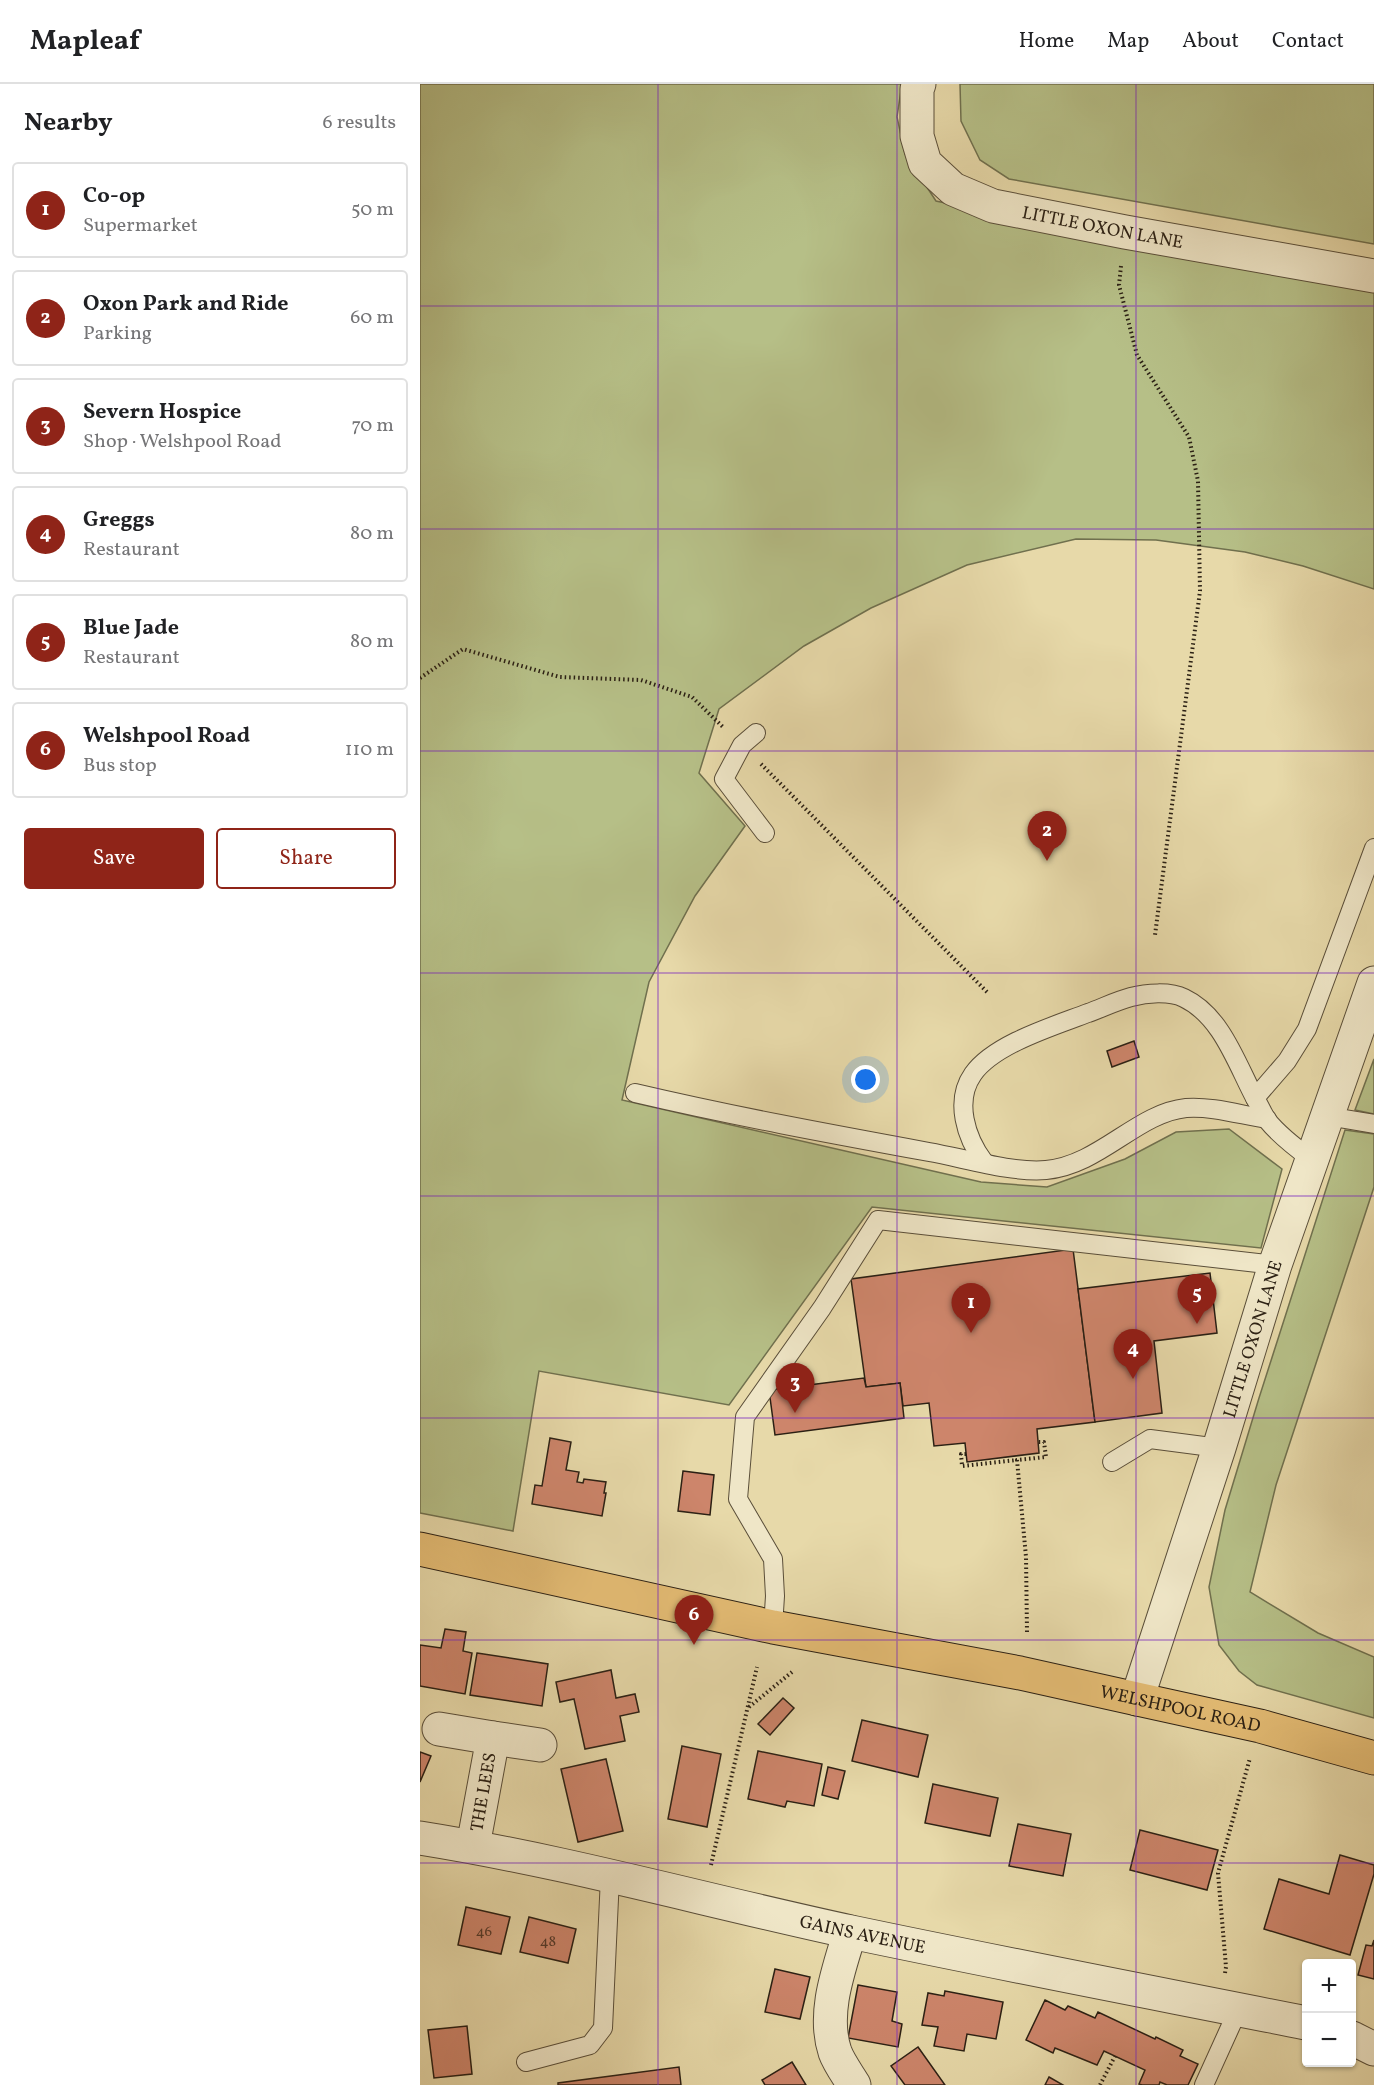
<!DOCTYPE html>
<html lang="en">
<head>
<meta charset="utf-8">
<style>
  :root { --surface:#fff; --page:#f2f2f2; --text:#202124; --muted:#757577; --line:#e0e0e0; --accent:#8f2418 }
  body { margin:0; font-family:Vollkorn,serif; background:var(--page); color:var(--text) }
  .controls { position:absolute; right:18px; bottom:18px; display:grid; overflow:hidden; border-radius:6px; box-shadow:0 2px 4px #0004 }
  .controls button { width:54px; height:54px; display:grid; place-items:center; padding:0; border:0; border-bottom:2px solid var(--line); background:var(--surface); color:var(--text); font:30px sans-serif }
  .you { position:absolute; left:446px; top:996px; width:21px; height:21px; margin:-15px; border:4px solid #fff; border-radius:50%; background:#1a73e8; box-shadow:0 0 0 9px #1a73e833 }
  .badge { display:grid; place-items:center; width:39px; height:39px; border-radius:50%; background:var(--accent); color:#fff; font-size:20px; font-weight:700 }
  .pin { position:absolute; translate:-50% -50px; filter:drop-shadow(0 2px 3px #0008) }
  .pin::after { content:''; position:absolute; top:32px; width:21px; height:18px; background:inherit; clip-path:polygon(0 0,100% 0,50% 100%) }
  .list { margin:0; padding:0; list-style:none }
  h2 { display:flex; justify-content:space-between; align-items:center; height:78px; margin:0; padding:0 24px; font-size:26px }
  h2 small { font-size:20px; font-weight:400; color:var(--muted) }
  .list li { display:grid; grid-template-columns:39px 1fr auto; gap:18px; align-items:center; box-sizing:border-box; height:96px; margin:0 12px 12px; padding:0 12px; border:2px solid var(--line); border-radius:6px }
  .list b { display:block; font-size:22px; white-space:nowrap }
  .list p { margin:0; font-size:20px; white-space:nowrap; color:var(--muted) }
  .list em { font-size:20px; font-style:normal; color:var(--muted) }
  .actions { display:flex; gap:12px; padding:18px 24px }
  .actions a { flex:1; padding:14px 0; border:2px solid var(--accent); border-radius:6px; text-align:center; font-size:21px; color:var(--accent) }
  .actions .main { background:var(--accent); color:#fff }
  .map { position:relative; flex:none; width:954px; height:2001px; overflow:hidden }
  header { display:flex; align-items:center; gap:36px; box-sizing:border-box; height:84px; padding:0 30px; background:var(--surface); border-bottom:2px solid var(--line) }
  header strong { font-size:28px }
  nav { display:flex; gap:33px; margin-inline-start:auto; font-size:21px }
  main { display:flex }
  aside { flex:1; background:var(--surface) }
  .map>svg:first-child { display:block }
</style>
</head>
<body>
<header>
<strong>Mapleaf</strong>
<nav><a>Home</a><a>Map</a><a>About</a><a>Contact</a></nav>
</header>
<main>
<aside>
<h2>Nearby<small>6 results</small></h2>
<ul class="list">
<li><span class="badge">1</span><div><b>Co-op</b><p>Supermarket</p></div><em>50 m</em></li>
<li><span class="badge">2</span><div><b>Oxon Park and Ride</b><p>Parking</p></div><em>60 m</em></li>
<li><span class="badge">3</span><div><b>Severn Hospice</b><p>Shop · Welshpool Road</p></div><em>70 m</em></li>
<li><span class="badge">4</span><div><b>Greggs</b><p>Restaurant</p></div><em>80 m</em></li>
<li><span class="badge">5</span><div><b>Blue Jade</b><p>Restaurant</p></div><em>80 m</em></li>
<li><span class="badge">6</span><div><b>Welshpool Road</b><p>Bus stop</p></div><em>110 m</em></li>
</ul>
<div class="actions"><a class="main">Save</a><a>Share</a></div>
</aside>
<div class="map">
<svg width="954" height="2001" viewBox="0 0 954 2001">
  <rect width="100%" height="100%" fill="#e7d9a9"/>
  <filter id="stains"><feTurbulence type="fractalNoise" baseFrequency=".00333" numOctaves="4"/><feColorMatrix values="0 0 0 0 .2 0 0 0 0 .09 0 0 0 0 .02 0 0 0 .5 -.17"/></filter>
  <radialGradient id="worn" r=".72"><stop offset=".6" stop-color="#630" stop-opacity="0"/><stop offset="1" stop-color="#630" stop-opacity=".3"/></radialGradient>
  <g fill="#b6bf87" stroke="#70704e" stroke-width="1.5">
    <path d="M0,0H482L477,33L485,70L516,117L676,150L954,202V505L883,482L825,468L736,456L656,455L547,481L451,524L384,562L299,625L279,689L325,742L275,812L229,898L202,1016L561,1098L627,1103L705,1075L756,1048L809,1045L862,1085L841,1164L452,1123L309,1321L119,1287L93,1447L0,1429Z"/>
    <path d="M540,0H954V160L589,95L560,76L541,37Z"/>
    <path d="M954,975V1030L935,1026Z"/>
    <path d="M925,1046L954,1050V1103L856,1401L830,1508L898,1549L954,1573V1634L837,1601L819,1587L799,1561L789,1503L805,1426L839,1314Z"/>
  </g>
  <g fill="#cd856b" stroke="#2b2014" stroke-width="1.5">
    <path d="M714,957L719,973L692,983L687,967Z"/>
    <path d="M653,1165L675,1338L617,1345L619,1369L547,1378L545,1359L514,1362L509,1319L483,1322L480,1299L446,1303L431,1195Z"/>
    <path d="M790,1189L797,1249L734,1257L742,1329L675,1338L658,1205Z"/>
    <path d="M444,1294L446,1303L480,1299L484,1334L355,1351L349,1306Z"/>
    <path d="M130,1354L151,1358L146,1386L159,1388L157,1398L163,1399L164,1395L186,1398L184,1409H186L182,1432L112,1420L115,1401L122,1402Z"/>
    <path d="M263,1387L294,1391L290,1431L258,1427Z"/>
    <path d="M25,1545L46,1548L43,1567L52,1569L45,1610L0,1602V1561L21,1564Z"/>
    <path d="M57,1569L128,1580L122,1622L50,1611Z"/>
    <path d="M191,1586L196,1614L215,1610L219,1628L200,1632L205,1657L165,1665L154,1615L140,1618L136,1598Z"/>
    <path d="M363,1614L374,1624L350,1651L338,1640Z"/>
    <path d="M442,1636L508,1651L498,1693L432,1677Z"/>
    <path d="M262,1662L301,1670L287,1743L248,1735Z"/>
    <path d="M338,1667L402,1680L394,1722L367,1717L365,1723L328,1715Z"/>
    <path d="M0,1668L11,1672L0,1698Z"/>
    <path d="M186,1675L203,1747L158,1758L141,1685Z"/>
    <path d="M408,1683L425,1687L418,1715L402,1711Z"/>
    <path d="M513,1700L578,1714L570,1752L505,1739Z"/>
    <path d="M598,1740L651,1750L643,1792L589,1782Z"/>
    <path d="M720,1746L798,1766L787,1806L710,1786Z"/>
    <path d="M920,1771L954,1781V1790L930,1871L844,1845L859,1795L909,1810Z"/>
    <path d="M46,1823L90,1833L81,1870L38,1861Z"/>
    <path d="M109,1833L156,1845L148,1879L100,1868Z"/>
    <path d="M954,1856V1895L938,1891L946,1861L952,1862Z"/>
    <path d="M355,1885L390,1893L380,1935L345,1928Z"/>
    <path d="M438,1901L477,1908L472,1937L482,1940L478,1963L428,1954Z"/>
    <path d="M525,1907L583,1918L576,1955L547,1950L544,1967L514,1962L518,1943L502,1941L508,1909L524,1912Z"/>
    <path d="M625,1916L645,1926L648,1922L675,1934L678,1928L735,1955L736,1953L763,1966L760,1972L778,1980L768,2001H747L740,1998L739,2001H722L719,2000L725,1986L684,1967L677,1981L635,1964L633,1969L606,1956Z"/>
    <path d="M47,1942L52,1990L14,1994L8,1946Z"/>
    <path d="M498,1963L525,2001H485L471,1982Z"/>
    <path d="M372,1978L386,2001H345L342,1996Z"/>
    <path d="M259,1983L261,2001H138V1999Z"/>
    <path d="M629,1993L643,2001H625Z"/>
  </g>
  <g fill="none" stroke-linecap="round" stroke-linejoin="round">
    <defs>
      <g id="lane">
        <path d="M336,649L322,661L304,695L345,749"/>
        <path d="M215,1009C313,1032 411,1050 509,1068C544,1074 591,1089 626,1086C680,1081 717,1029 766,1024C792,1022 821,1031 847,1035"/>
        <path d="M835,1014L867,977L887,945L954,764"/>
        <path d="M907,1032L954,1040"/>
        <path d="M564,1078C546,1054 534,1017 553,990C574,960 634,942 668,929C682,924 696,917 711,913C726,909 750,907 764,914C802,932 817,981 836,1016C840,1022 843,1030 847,1036C859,1051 876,1064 891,1075"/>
        <path d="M692,1378L730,1355L799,1364"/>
        <path d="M353,1543L355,1512L353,1475L318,1415L325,1333L402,1224L458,1136L855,1181"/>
        <path d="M106,1978L170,1961L183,1944L190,1793"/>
        <path d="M784,2001L818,1926"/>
      </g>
      <g id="street">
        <path id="s1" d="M499,0L497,5V52L505,79L533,105L573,122L705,148L954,192"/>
        <path id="s2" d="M717,1615L799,1364L855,1181L954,899"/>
        <path d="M19,1645L73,1654L53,1762"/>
        <path d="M73,1654L120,1661"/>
        <path id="s3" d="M0,1754C145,1777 287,1817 431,1848C583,1880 735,1909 886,1939"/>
        <path d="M430,1848C419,1885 402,1929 415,1968C419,1979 428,1991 434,2001"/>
        <path d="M932,1954L954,1965"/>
      </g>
      <g id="primary">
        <path id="s4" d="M0,1465L353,1543L600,1589L717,1615L840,1642L954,1674"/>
      </g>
    </defs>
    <use href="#lane" stroke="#5a4e39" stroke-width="20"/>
    <use href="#street" stroke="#5a4e39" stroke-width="35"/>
    <use href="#primary" stroke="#2b2014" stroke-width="35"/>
    <g stroke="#2b2014" stroke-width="4" stroke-dasharray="1.5 3" stroke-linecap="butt">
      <path d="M701,182L699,201L717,271L769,353L778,397L780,507L735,851"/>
      <path d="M0,594L43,565L140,593L221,596L272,613L303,643"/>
      <path d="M341,680L568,909"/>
      <path d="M546,1370H541L542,1382L597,1376"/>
      <path d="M607,1548L606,1473L597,1376L626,1373L624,1358H618"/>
      <path d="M329,1623L372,1588"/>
      <path d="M291,1781L337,1583"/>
      <path d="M805,1889L806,1883L798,1789L830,1674"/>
      <path d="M680,2001L695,1972"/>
    </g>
    <use href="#lane" stroke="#efe6c7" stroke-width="18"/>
    <use href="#street" stroke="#efe6c7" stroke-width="33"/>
    <use href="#primary" stroke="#e4bc74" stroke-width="33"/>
  </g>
  <path fill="none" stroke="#7b2cbf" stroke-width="1.5" stroke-opacity="0.55" d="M238,0V2001M477,0V2001M716,0V2001M0,222H954M0,445H954M0,667H954M0,889H954M0,1112H954M0,1334H954M0,1556H954M0,1779H954"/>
  <g text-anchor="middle" stroke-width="4.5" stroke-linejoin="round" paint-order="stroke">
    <g font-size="15" fill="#54392a">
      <text x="64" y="1852">46</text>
      <text x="128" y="1862">48</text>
    </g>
    <g font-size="18" fill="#2b2014" stroke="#efe6c7">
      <text dy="6" stroke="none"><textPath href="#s1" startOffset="274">LITTLE OXON LANE</textPath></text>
      <text dy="6" stroke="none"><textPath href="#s2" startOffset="378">LITTLE OXON LANE</textPath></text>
      <text dy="6" stroke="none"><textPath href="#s4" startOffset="777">WELSHPOOL ROAD</textPath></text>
      <text transform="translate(63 1708) rotate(-80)" y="6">THE LEES</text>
      <text dy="6" stroke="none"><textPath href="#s3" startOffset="453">GAINS AVENUE</textPath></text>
    </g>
  </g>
  <rect width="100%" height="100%" filter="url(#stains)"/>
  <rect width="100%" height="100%" fill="url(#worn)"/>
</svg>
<div class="controls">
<button>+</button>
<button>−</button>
</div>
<div class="you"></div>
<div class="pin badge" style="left:551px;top:1249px">1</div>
<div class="pin badge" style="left:627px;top:777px">2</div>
<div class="pin badge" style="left:375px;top:1329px">3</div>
<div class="pin badge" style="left:713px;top:1295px">4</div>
<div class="pin badge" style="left:777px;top:1240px">5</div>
<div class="pin badge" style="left:274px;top:1561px">6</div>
</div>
</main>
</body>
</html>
